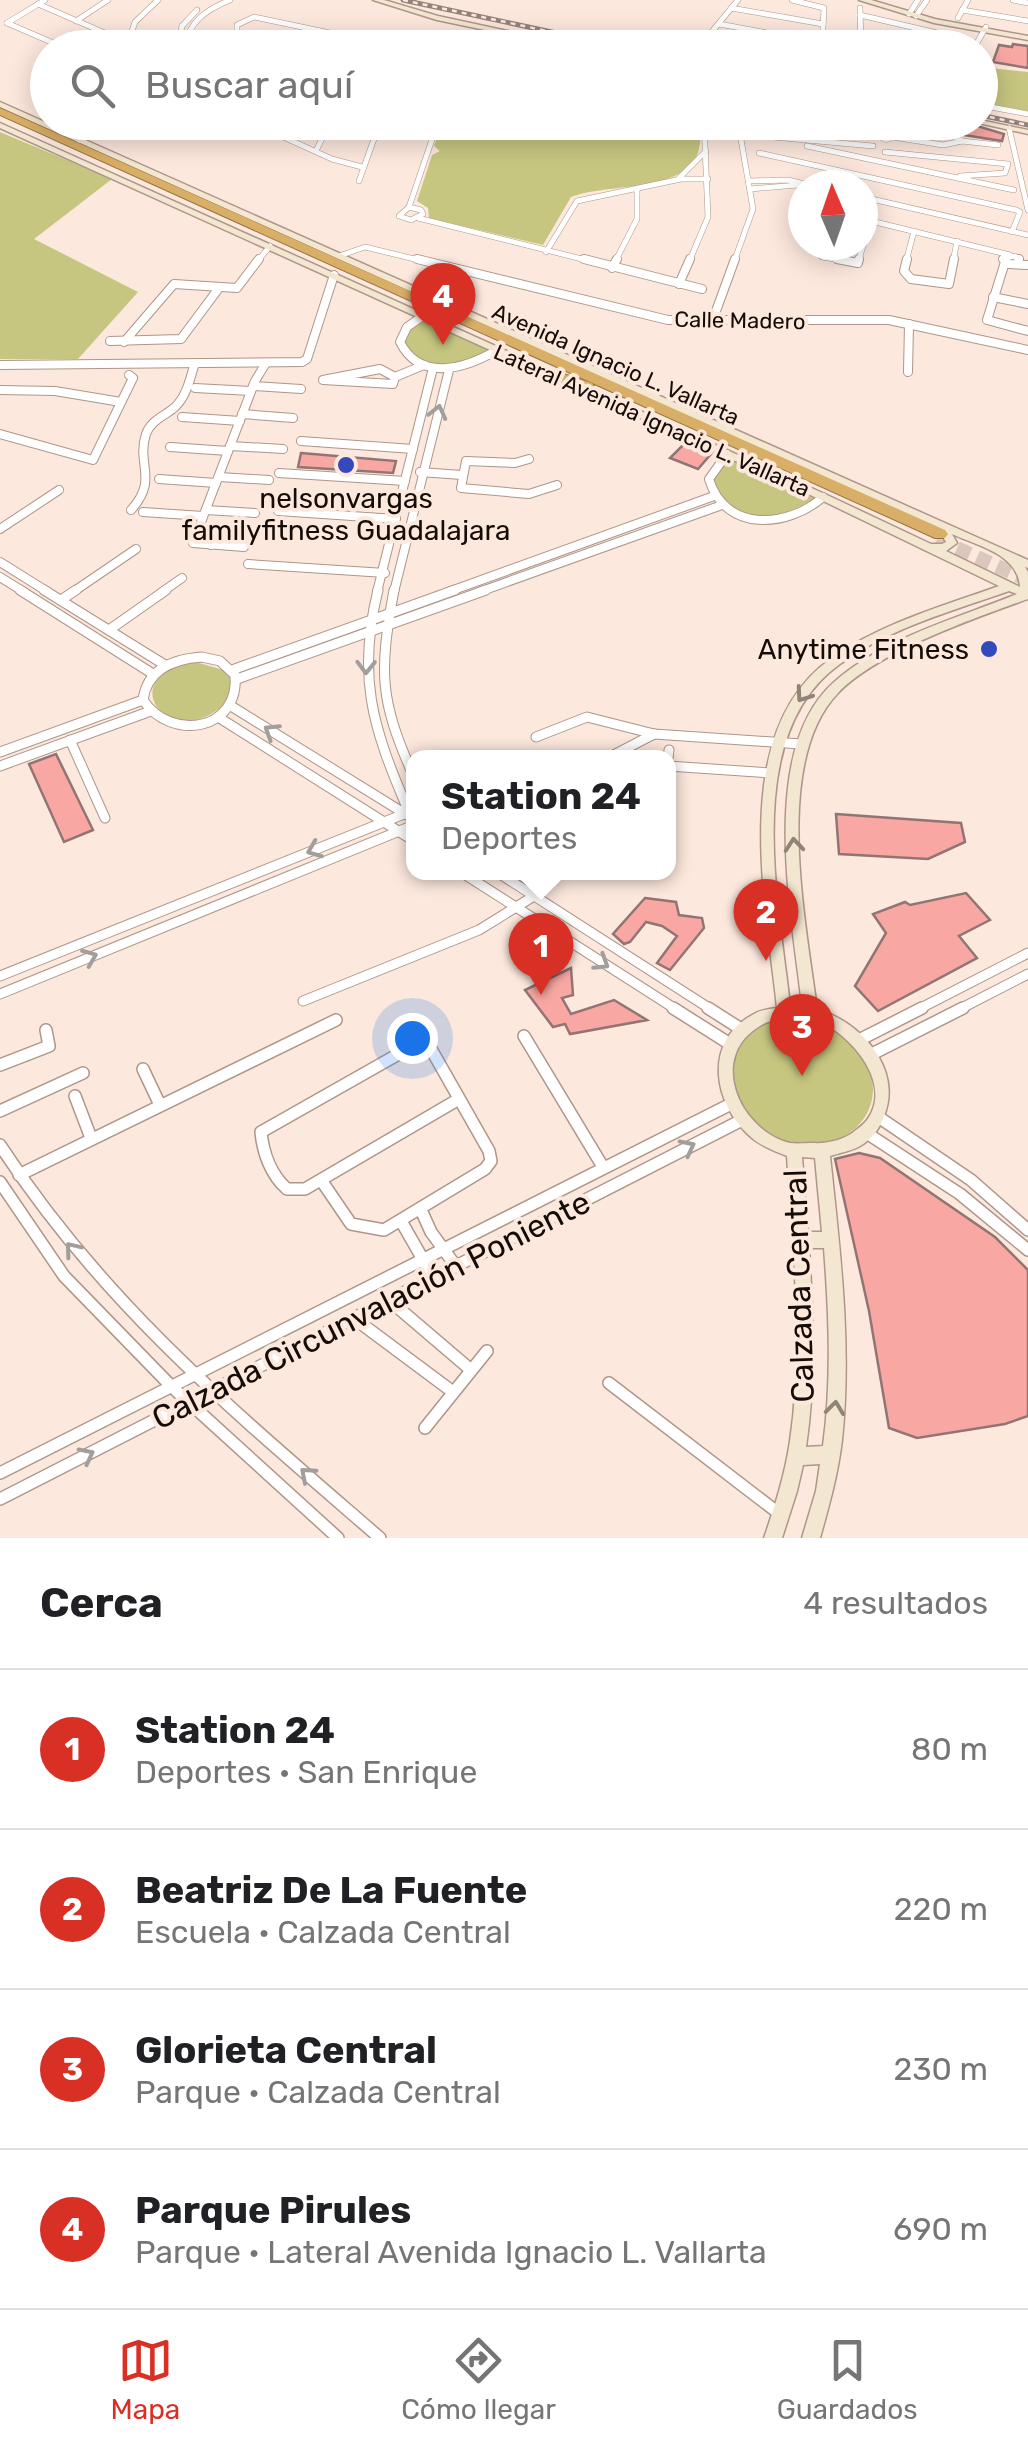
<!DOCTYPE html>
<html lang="es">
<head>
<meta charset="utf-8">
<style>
  :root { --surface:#fff; --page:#f6f6f6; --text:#202124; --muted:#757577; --line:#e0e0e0; --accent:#d93025 }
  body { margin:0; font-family:Rubik,sans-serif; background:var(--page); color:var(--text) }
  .compass { position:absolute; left:788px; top:170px; width:90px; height:90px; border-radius:50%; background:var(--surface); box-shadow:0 5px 25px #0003; rotate:358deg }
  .you { position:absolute; left:412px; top:1038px; width:35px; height:35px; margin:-25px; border:8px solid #fff; border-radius:50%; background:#1a73e8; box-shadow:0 0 0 15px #1a73e833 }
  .badge { display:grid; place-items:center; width:65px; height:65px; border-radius:50%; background:var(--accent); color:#fff; font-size:32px; font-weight:700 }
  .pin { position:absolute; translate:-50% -82px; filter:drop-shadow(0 2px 5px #0008) }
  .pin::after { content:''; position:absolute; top:52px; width:35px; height:30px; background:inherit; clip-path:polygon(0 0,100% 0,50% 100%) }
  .popup { position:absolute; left:406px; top:750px; width:270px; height:130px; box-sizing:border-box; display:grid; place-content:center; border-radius:20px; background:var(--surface); filter:drop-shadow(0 2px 8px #0005); font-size:32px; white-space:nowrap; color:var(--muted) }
  .popup b { font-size:38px; color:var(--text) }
  .popup::after { content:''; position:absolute; left:50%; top:100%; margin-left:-20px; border:20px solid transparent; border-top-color:var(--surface) }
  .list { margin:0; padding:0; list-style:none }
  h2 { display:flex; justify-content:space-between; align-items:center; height:130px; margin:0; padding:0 40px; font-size:42px }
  h2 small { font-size:32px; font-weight:400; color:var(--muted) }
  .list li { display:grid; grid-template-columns:65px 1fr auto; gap:30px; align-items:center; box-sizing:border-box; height:160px; padding:0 40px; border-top:2px solid var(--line) }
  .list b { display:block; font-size:38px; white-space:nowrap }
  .list p { margin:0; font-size:32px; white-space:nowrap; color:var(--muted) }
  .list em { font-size:32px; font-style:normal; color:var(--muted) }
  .icon { flex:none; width:55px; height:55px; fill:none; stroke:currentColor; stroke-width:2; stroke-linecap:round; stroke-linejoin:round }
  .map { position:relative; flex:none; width:1028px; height:1538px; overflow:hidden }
  .search { position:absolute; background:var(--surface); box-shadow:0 5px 25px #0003; left:30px; right:30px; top:30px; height:110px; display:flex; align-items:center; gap:25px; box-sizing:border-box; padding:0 35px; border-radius:55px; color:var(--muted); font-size:38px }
  .sheet { height:770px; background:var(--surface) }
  nav { display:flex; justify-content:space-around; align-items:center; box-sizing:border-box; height:140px; border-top:2px solid var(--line); background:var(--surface); font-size:28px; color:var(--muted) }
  nav a { display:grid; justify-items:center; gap:5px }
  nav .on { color:var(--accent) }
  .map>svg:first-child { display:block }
</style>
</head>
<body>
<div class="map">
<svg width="1028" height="1538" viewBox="0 0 1028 1538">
  <rect width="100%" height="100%" fill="#fde8dd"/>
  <g fill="#c6c680">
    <path d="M981,67L1028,72V111L981,103Z"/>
    <path d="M567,122H698C716,198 614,180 571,197L543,245L429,218L428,208L417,201L432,155L440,151L434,146L440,128L539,133Z"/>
    <path d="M0,132L112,179L34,239L138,292L78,359H0Z"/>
    <path d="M423,317L492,349C456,365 430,380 403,342L405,334Z"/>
    <path d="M728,457L817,497C775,521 743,531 713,484L714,472Z"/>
    <path d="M196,662L223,670L231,679L228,701C171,758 108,675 196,662Z"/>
    <path d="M785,1017C801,1017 816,1018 830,1025C871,1046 891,1100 852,1131C778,1190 662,1051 785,1017Z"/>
  </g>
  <g fill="#f9a7a3" stroke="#917574" stroke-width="2.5">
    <path d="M1013,44L1028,46V68L993,62L999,45L1012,47Z"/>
    <path d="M931,122H964L1004,134L1002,141L964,135Z"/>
    <path d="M684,444L711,454L698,469L670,458Z"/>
    <path d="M301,453L396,461L393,473L298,467Z"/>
    <path d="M56,754L93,830L64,842L29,764Z"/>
    <path d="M836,814L961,823L965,842L928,859L839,854Z"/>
    <path d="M966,893L990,920L959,936L977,958L878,1011L855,986L886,933L873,914L905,902L910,905Z"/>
    <path d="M645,898L676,902L679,915L702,918L704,928L670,970L657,963L677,936L662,926L646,922L630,942L624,944L613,934Z"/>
    <path d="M571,968L573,995L562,998L571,1014L614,1000L647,1020L570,1034L565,1024L553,1027L525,990Z"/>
    <path d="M859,1153L880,1158L995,1237L1028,1270V1416L1005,1424L917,1438L889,1428L869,1311L835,1159Z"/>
  </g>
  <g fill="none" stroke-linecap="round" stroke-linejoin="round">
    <path stroke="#dac7bd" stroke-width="14" stroke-dasharray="14 8" stroke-linecap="butt" d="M937,539L1028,580"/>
    <defs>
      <g id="street-far3">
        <path d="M792,0L824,8L822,47"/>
        <path d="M1013,0L1028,3"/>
        <path d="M38,4L128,43"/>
        <path d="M731,8L823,24"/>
        <path d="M860,8L861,48"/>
        <path d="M962,10L1028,21"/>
        <path d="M909,14L918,0"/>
        <path d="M860,15L967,40"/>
        <path d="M916,16L927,0"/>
        <path d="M958,18L968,0"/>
        <path d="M76,21L108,0"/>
        <path d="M7,23L65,48"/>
        <path d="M7,23L45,0"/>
        <path d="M719,24L822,43"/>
        <path d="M236,36L286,48"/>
        <path d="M687,37L743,48"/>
        <path d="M861,37L920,48"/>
        <path d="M705,40L738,0"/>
        <path d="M466,43L487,48"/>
        <path d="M127,46L135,22L158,0"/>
        <path d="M177,48L182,26L197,10"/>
        <path d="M184,48C189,21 206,10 230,0"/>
        <path d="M229,48L237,42V25L254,17L401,48"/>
        <path d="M316,48L324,32"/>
        <path d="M974,48L986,27"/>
        <path d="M980,105L1028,114"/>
        <path d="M250,122L332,159L362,167"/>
        <path d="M901,123L947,132L962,141"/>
        <path d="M437,126L536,132L560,122"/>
        <path d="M1009,128L1028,210"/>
        <circle cx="886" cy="134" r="5.5"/>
        <path d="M893,137L943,145L962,141L998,145"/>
        <path d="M79,140L113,122"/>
        <path d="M807,146L1014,190"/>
        <path d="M873,146L773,137L758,135L754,129L762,123L878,132"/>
        <path d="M316,151L330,122"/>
        <path d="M885,152L1008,164L1005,173L960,176"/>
        <path d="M759,153L1016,210L1020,212L1012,232"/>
        <path d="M679,178L706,151"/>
        <path d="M359,181L380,122"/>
        <path d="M749,181L788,180L809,185"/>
        <path d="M750,189L798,185"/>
        <path d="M863,197L1028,235"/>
        <path d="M409,207L438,122"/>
        <path d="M409,207L421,210L423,214L411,220L399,216Z"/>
        <path d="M418,218L594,262"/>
        <path d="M863,219L1010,255"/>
        <path d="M819,245L817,251L822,257L852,262"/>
        <path d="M546,252L577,201L681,179H708"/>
        <path d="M339,256L365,247L427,262"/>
        <path d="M257,262L270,246"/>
        <path d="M615,262L637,219V190"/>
        <path d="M689,262L708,217L704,122"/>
        <path d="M734,262L753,209L738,122"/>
        <path d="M858,262L871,221"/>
        <path d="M906,262L914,231"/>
        <path d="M953,262L957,241"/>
        <path d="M1006,262L1002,259L1015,256L1019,262"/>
      </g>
      <g id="street-far2">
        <path d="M417,259L668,320H889L1028,350"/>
        <path d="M584,259L702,289"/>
        <path d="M837,259L858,263L859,259"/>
        <path d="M907,259L904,271L911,279L949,284L954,259"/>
        <path d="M1003,259L1008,264L1028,265"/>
        <path d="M1005,262L987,320L1028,331"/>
        <path d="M1018,264L1019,259"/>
        <path d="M612,268L617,259"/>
        <path d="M679,284L690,259"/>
        <path d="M993,297L1028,304"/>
        <path d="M423,316L407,327L400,342C420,382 465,369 497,350"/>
        <path d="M712,322L735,259"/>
        <path d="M110,341L181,339L219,288"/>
        <path d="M124,342L174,284L237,288L259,259"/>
        <path d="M0,365L302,362L307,359L334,275"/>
        <path d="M380,369L395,377L393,384L323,380Z"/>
        <path d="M908,372L909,324"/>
        <path d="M395,377L424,365"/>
        <path d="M253,386L301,389"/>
        <path d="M195,388L251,391"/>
        <path d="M0,390L55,391L121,402"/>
        <path d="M242,414L293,418"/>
        <path d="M182,417L240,421"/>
        <path d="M0,434L93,460L133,378L129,375"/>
        <path d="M301,441L413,449"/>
        <path d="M230,446L283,449"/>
        <path d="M170,447L228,451"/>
        <path d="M727,454L709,479C725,533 788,528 823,497"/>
        <path d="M529,459L515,463L466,461L461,488L529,494L557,485"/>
        <path d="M420,472L462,475"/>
        <path d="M279,473L405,481"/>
        <path d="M219,477L269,480"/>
        <path d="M159,479L216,483"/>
        <path d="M131,510C159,479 136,465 146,434C151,420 165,416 175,407C187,396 190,378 195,363"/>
        <path d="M206,510L255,513"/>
        <path d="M278,511L396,519"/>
        <path d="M143,512L203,516"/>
        <path d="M0,529L59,490"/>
        <path d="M198,531L216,532L211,545"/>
        <path d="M244,547L193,543L255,381L266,363"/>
        <path d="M0,562L48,592"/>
        <path d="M248,564L385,573"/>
        <path d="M0,577L24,592"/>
        <path d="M73,592L136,549"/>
        <path d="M162,592L182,578"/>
        <path d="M377,592L433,368"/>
        <path d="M394,592L449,370"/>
        <path d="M448,592L714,496"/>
        <path d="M479,592L722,505"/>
      </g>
      <g id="street-far1">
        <path d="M20,590L153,674"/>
        <path d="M44,590L165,665"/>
        <path d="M394,590C379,673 379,699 414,777"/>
        <path d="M61,600L76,590"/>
        <path d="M109,630L166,590"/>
        <path d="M202,657L220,661L235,675C240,731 171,742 143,700C147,669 173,659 202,657Z"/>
        <path d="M232,670L455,590"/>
        <path d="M237,679L486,590"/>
        <path d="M231,706L407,815"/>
        <path d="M218,717L414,841"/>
        <path d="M536,737L587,717L654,734L801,744"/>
        <path d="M70,740L105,818"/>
        <path d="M0,752L143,700"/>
        <path d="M608,758L654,734"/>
        <path d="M668,758L669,750"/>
        <path d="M0,766L148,712"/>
        <path d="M668,766L771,773"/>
        <path d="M461,872L677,1010"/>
        <path d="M497,872L712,1010"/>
        <path d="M0,976L404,814L406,805C372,726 357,675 378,590"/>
        <path d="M0,994L414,825"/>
        <path d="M303,1001L479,930L534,896"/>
        <path d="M917,1010L1028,953"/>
        <path d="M958,1010L1028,974"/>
      </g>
      <g id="street">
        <path d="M673,1008L730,1044"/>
        <path d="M708,1008L741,1029"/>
        <path d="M524,1036L603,1167"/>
        <path d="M861,1039L922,1008"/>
        <path d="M872,1054L963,1008"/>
        <path d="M0,1065L49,1046L46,1030"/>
        <path d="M143,1069L160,1105"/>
        <path d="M75,1096L91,1138"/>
        <path d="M0,1111L83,1073"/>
        <path d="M877,1116L971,1180L1028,1230"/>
        <path d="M865,1132L960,1194L1028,1250"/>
        <path d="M0,1145C104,1305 237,1414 380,1538"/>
        <path d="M19,1175L336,1020"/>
        <path d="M321,1180L351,1224L384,1230L485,1169L491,1161L489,1151L431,1049L422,1045L411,1047L261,1132C263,1153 271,1175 287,1189H305L459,1099"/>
        <path d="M0,1182L64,1276L172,1387L338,1538"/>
        <path d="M421,1210L431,1232L455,1265"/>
        <path d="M401,1221L433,1277"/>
        <path d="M389,1300L471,1370"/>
        <path d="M355,1319L453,1392"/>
        <path d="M609,1383L781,1515"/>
        <path d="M425,1428L487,1351"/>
        <path d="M0,1473L731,1104"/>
        <path d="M0,1499L742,1120"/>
      </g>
      <g id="secondary">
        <path d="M373,0H384L438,16L587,48H571L437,20Z"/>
        <path d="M859,0H871L935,19L1028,36V40L934,23Z"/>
        <path d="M0,102L1028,560V568L1025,567L1028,572V599C975,618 877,652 838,693C772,762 806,922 817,1009C861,1022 903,1069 884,1116C880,1128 872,1139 860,1146C852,1151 839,1153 830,1156C840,1250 852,1346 842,1440C838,1474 829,1506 820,1538H802L816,1491L820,1464L803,1465L797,1491L782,1538H764C775,1506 785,1475 790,1441C804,1347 793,1251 787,1156C775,1151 761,1146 752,1138C713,1105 702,1041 754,1014C760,1010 769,1009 777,1008C766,901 728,730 832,658C882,623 943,606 999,586L819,499L0,128V123L827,495L931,544H942L946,542L938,528L0,107ZM952,534C978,546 1018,554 1020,587L946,551L957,543ZM1009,591L1017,594C955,619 883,638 833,683C758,751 792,916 802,1005H790C779,903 741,734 840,664C890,628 952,611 1009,591ZM797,1016C807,1019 818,1021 826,1025C856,1041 892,1086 867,1120C864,1124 860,1127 856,1130C845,1140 827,1144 813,1143C806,1143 797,1144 790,1143C739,1130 707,1057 760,1026C770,1019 785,1019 797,1016ZM802,1157L815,1158L822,1232H808ZM809,1248H824C829,1314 832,1380 823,1446L806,1447C816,1381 813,1314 809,1248Z"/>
        <path d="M980,120L1028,130V134L974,122H980Z"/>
      </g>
      <g id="highway">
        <path d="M0,108L945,530L948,534L945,538H935L0,115Z"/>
        <path d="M554,371L592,383L594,386L587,390L549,378V372Z"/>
      </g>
    </defs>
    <use href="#street-far3" stroke="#ae9689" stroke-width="6"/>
    <use href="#street-far2" stroke="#ae9689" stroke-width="10"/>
    <use href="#street-far1" stroke="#ae9689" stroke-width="11"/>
    <use href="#street" stroke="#ae9689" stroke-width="14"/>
    <use href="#secondary" stroke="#ae9689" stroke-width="3"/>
    <use href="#highway" stroke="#947545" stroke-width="2"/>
    <use href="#street-far3" stroke="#fff" stroke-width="5"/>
    <use href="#street-far2" stroke="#fff" stroke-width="8"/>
    <use href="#street-far1" stroke="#fff" stroke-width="9"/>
    <use href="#street" stroke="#fff" stroke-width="11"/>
    <use href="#secondary" fill="#f4e7d1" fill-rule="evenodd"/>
    <use href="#highway" fill="#d9ae66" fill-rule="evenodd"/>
    <defs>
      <g id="rail">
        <path d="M403,0L626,48"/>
        <path d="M980,115L1028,125"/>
      </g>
    </defs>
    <use href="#rail" stroke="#93837b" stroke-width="5"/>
    <use href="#rail" stroke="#fde8dd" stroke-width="2.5" stroke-dasharray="5" stroke-linecap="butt"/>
  </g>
  <defs><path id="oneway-chevron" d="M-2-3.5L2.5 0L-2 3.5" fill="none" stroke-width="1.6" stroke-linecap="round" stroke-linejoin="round" transform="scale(2.5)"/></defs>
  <g stroke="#a19e9c">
    <use href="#oneway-chevron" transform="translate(438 412) rotate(-76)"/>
    <use href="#oneway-chevron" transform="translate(366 667) rotate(91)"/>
    <use href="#oneway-chevron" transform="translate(271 731) rotate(-148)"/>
    <use href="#oneway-chevron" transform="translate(314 850) rotate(158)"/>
    <use href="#oneway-chevron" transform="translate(90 957) rotate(-22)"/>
    <use href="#oneway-chevron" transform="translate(602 963) rotate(32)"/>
    <use href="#oneway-chevron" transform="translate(688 1147) rotate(-27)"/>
    <use href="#oneway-chevron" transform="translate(72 1249) rotate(-129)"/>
    <use href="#oneway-chevron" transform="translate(87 1455) rotate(-27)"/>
    <use href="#oneway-chevron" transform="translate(307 1474) rotate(-139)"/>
  </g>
  <g stroke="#908477">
    <use href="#oneway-chevron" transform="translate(803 695) rotate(125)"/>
    <use href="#oneway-chevron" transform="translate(794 845) rotate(-95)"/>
    <use href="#oneway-chevron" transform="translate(835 1408) rotate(-83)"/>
  </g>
  <g fill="#3449bb" stroke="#fde8dd" stroke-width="4">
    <circle cx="346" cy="465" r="10"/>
    <circle cx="989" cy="649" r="10"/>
  </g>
  <g text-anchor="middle" stroke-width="8" stroke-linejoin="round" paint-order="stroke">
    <g font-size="22" fill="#150c08" stroke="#fde8dd">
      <text transform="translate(740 320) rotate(1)" y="8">Calle Madero</text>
      <text transform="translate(616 364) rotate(24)" y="8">Avenida Ignacio L. Vallarta</text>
      <text transform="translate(652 420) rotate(24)" y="8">Lateral Avenida Ignacio L. Vallarta</text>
    </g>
    <g font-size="28" fill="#150c08" stroke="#fde8dd">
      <text x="346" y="508">nelsonvargas<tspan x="346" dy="32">familyfitness Guadalajara</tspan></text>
      <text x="969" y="659" text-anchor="end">Anytime Fitness</text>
    </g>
    <g font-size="32" fill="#150c08" stroke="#fde8dd">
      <text transform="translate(799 1286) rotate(-92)" y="11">Calzada Central</text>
      <text transform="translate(371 1310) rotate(-27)" y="11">Calzada Circunvalación Poniente</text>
    </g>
  </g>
</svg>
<svg class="compass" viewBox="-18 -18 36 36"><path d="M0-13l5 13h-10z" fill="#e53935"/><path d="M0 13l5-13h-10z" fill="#757577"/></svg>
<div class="you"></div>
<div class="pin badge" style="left:541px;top:995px">1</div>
<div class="popup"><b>Station 24</b>Deportes</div>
<div class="pin badge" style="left:766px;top:961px">2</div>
<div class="pin badge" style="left:802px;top:1076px">3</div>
<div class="pin badge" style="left:443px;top:345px">4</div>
<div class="search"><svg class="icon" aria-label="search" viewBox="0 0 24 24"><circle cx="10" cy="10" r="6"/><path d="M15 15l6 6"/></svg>Buscar aquí</div>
</div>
<section class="sheet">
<h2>Cerca<small>4 resultados</small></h2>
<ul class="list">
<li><span class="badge">1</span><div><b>Station 24</b><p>Deportes · San Enrique</p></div><em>80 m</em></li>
<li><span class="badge">2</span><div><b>Beatriz De La Fuente</b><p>Escuela · Calzada Central</p></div><em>220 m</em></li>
<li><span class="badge">3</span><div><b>Glorieta Central</b><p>Parque · Calzada Central</p></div><em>230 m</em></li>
<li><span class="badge">4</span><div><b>Parque Pirules</b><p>Parque · Lateral Avenida Ignacio L. Vallarta</p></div><em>690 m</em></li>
</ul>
</section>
<nav>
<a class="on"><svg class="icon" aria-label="map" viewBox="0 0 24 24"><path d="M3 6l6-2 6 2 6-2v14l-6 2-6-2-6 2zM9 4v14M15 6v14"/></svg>Mapa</a>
<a><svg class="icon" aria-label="directions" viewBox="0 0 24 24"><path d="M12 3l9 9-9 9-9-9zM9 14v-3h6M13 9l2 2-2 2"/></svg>Cómo llegar</a>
<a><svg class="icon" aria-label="saved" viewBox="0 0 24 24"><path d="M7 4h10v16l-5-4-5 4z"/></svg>Guardados</a>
</nav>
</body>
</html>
